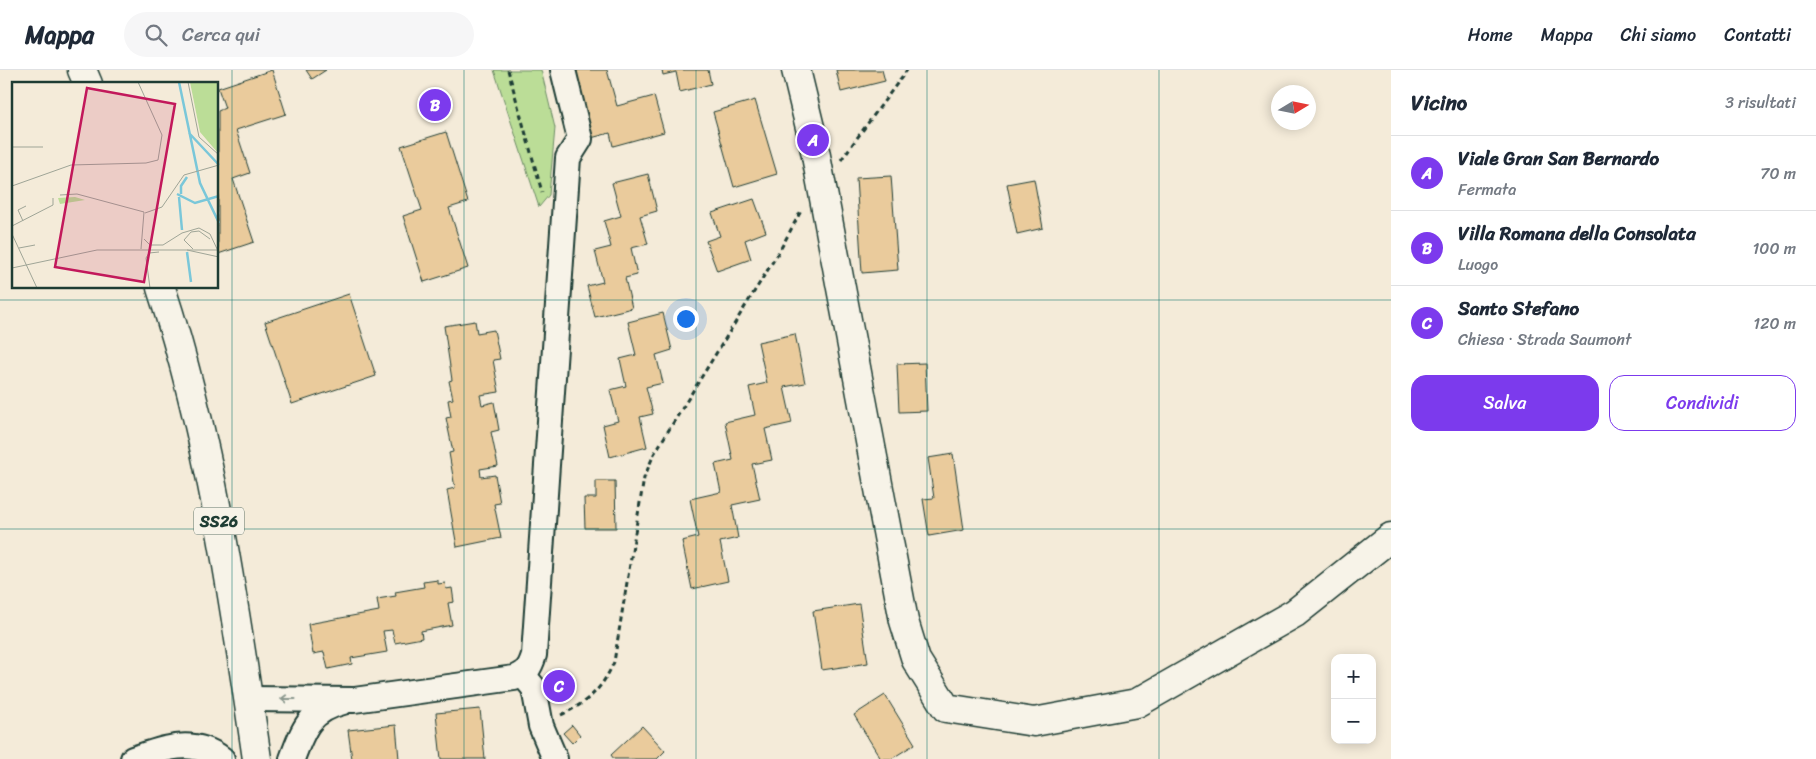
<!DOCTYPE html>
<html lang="it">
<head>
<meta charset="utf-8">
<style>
  :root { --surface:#fff; --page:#f6f6f7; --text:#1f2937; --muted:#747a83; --line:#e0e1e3; --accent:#7c3aed }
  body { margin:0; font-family:Sriracha,sans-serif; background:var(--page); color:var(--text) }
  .controls { position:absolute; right:15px; bottom:15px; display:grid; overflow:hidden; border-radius:10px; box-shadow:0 2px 12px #0003 }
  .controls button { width:45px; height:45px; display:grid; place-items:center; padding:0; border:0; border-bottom:1px solid var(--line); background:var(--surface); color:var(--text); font:25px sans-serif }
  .compass { position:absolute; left:1271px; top:15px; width:45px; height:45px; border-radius:50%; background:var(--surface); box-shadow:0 2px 12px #0003; rotate:80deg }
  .you { position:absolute; left:685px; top:248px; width:18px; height:18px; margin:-12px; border:4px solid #fff; border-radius:50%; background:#1a73e8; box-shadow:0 0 0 8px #1a73e833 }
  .badge { display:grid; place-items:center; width:32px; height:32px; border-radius:50%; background:var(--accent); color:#fff; font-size:16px; font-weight:700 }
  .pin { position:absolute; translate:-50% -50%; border:2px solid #fff; box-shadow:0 1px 5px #0006 }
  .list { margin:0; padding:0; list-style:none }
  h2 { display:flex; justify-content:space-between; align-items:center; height:65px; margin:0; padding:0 20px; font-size:21px }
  h2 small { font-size:16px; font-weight:400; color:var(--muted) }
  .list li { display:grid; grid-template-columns:32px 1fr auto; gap:15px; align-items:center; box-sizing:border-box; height:75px; padding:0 20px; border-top:1px solid var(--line) }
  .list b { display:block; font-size:19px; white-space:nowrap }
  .list p { margin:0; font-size:16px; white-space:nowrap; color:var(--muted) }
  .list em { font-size:16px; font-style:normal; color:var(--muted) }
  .actions { display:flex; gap:10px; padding:15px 20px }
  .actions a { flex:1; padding:11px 0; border:1px solid var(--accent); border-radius:15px; text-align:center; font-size:18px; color:var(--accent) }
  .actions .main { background:var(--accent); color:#fff }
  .icon { flex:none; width:28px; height:28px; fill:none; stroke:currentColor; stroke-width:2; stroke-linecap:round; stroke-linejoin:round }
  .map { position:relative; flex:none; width:1391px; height:689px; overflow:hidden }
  header { display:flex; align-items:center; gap:30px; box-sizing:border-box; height:70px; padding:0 25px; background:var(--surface); border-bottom:1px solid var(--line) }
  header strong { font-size:24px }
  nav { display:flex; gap:28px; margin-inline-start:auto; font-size:18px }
  .search { width:350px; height:45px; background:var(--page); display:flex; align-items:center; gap:12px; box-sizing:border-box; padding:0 18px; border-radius:28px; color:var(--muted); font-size:19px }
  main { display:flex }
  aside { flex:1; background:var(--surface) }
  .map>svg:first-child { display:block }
</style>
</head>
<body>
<header>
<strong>Mappa</strong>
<div class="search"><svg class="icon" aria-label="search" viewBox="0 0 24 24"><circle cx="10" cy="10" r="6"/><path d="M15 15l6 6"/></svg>Cerca qui</div>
<nav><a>Home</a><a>Mappa</a><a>Chi siamo</a><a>Contatti</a></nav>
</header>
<main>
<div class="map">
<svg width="1391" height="689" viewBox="0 0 1391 689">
  <rect width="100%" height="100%" fill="#f4ebd9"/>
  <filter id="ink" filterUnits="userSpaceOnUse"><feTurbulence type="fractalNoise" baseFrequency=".02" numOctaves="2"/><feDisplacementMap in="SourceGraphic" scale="10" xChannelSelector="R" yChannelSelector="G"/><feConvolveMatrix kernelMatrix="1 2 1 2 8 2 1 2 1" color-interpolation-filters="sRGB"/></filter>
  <g filter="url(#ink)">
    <path fill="#bbdd97" stroke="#6d8d66" d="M494,0H541L555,58L549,125L539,137Z"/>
    <g fill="#eacb9c" stroke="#1f3d34">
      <path d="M272,0L286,44L236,60L250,103L233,109L254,172L218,184V41L225,38L218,18Z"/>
      <path d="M306,0H326L312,9Z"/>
      <path d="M573,0H607L617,36L654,26L664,62L613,76L610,63L591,68Z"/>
      <path d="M662,0H708L711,14L680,22L676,2L663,5Z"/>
      <path d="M836,0H882L885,11L841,22Z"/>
      <path d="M755,30L777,104L734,117L713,42Z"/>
      <path d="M446,62L468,132L449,138L468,198L424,212L403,146L422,140L401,76Z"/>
      <path d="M648,104L657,141L640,146L648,174L631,178L637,205L625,208L632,238L595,247L587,216L603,212L595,181L611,177L604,151L621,146L612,113Z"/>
      <path d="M891,106L898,200L862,203L856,108Z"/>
      <path d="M1034,109L1043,158L1017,164L1007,114Z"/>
      <path d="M754,129L766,162L745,170L751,189L717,201L706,171L720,166L712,143Z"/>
      <path d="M349,224L376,306L292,334L265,252Z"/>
      <path d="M663,243L672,280L656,285L663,313L646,317L653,344L640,347L647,377L610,387L603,355L618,351L610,320L626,316L620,289L636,285L628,252Z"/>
      <path d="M475,251L477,263L494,260L500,289L493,290L499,322L480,325L482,335L494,332L499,360L491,362L498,396L480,399L481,407L495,405L500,433L494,434L501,468L457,477L447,420L455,418L449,383L453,382L446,348L451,347L448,330L453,329L449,311L452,310L444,256Z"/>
      <path d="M795,264L805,313L784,317L792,353L765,359L772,390L752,394L760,429L732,435L738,468L720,472L728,511L692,519L682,471L698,467L690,429L721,422L715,394L733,390L725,352L755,345L749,317L767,313L758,272Z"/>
      <path d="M925,293L927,341L899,342L897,294Z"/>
      <path d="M953,384L964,460L929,466L923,429L934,428L928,388Z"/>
      <path d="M596,411H615L616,458H585L584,428H596Z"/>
      <path d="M438,510V514L445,513L446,519L452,518L454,532L448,533L452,555L421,561L422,568L395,573L392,560L383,561L387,582L351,588L352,594L328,599L324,582L313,584L308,554L379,541L377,529L396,526L395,522L424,517L423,512Z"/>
      <path d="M859,534L868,593L822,600L813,541Z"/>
      <path d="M553,604L567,605L565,627L550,626Z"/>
      <path d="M885,625L915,674L891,689H881L854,645Z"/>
      <path d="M480,639L485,689H441L436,643Z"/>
      <path d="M396,655L399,689H352L348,660Z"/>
      <path d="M572,655L580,665L572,673L563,663Z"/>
      <path d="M642,656L665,681L657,689H614L611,685Z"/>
    </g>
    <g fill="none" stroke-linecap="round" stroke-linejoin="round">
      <defs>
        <g id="minor">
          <path d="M523,605L534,618L541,656L555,689"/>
          <path d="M248,629L354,630L514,608C527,603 530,598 534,585L568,88L580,69L563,0"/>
          <path d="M133,689C163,678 194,667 222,689"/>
          <path d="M292,689C303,659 310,640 343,632"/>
        </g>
        <g id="major">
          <path d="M82,0L88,14"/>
          <path d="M796,0L813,70L904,551L916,590L946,638L1034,652L1137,633L1295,543L1391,467"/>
          <path d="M161,218C211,370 234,531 257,689"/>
        </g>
      </defs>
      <use href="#minor" stroke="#1f3d34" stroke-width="28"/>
      <use href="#major" stroke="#1f3d34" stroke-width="31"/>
      <g stroke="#1f3d34" stroke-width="3" stroke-dasharray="5 4" stroke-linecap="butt">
        <path d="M508,0L542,122"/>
        <path d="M841,90L907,0"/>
        <path d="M561,645C588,632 602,619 614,592L644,408L654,384L780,180L802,139"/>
      </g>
      <use href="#minor" stroke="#f7f3e8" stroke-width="24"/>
      <use href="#major" stroke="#f7f3e8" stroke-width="28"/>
    </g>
    <defs><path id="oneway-shaft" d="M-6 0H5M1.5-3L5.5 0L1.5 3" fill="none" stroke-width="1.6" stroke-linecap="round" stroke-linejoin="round" transform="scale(1.25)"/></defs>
    <use stroke="#8b988e" href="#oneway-shaft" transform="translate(288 629) rotate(180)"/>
  </g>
  <path fill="none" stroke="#0f766e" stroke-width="1" stroke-opacity="0.55" d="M232,0V689M464,0V689M696,0V689M927,0V689M1159,0V689M0,230H1391M0,459H1391"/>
  <g text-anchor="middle" stroke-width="4.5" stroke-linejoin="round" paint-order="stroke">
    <rect fill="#f7f3e8" stroke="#60746a" stroke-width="1" x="194" y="437.5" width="50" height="27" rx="4"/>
    <g font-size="16" font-weight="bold" fill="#1f3d34">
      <text x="219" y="457">SS26</text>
    </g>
  </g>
  <g transform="translate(12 12)">
    <rect width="206" height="206" fill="#f4ebd9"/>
    <path d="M178,0H206V71L188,50ZM63,115L73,118L48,122L46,116Z" fill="#bbdd97"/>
    <path fill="none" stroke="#7ac7d9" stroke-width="2.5" d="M167,0L188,101L207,141M177,51L207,83M165,112L183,121L207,114M169,112V104L175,95M167,115L170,148M175,170L179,200"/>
    <path fill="none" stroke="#9fa597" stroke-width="1" d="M176,0L187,55L207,73M0,65H31M0,104L59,83L134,81L146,78L150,53L126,0M48,113L65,112L132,130L129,167M133,131L150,125L172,93L207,83M11,139L6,128L14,124M0,144L41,123V116M0,152L25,206M132,157L138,163H151L170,151L187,146L198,152L206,169M7,166L23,163M181,167L172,158L179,150L187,149L198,157M175,168L207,175M0,186L85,168H207M138,206L134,176L137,171L147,170"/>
    <path fill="#c2185b" fill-opacity="0.15" stroke="#c2185b" stroke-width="2.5" d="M75,6L163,22L132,200L43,185Z"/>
    <rect width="206" height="206" fill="none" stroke="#1f3d34" stroke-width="2.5"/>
  </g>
</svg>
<div class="controls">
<button>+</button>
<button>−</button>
</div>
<svg class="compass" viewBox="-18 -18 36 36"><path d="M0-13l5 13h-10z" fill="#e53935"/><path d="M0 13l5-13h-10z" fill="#747a83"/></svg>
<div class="you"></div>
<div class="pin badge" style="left:813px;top:70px">A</div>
<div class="pin badge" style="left:435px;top:35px">B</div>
<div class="pin badge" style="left:559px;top:616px">C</div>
</div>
<aside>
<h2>Vicino<small>3 risultati</small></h2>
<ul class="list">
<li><span class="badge">A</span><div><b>Viale Gran San Bernardo</b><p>Fermata</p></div><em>70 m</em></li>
<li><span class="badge">B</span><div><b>Villa Romana della Consolata</b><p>Luogo</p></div><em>100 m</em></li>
<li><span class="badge">C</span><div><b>Santo Stefano</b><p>Chiesa · Strada Saumont</p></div><em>120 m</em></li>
</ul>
<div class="actions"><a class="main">Salva</a><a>Condividi</a></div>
</aside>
</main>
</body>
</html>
